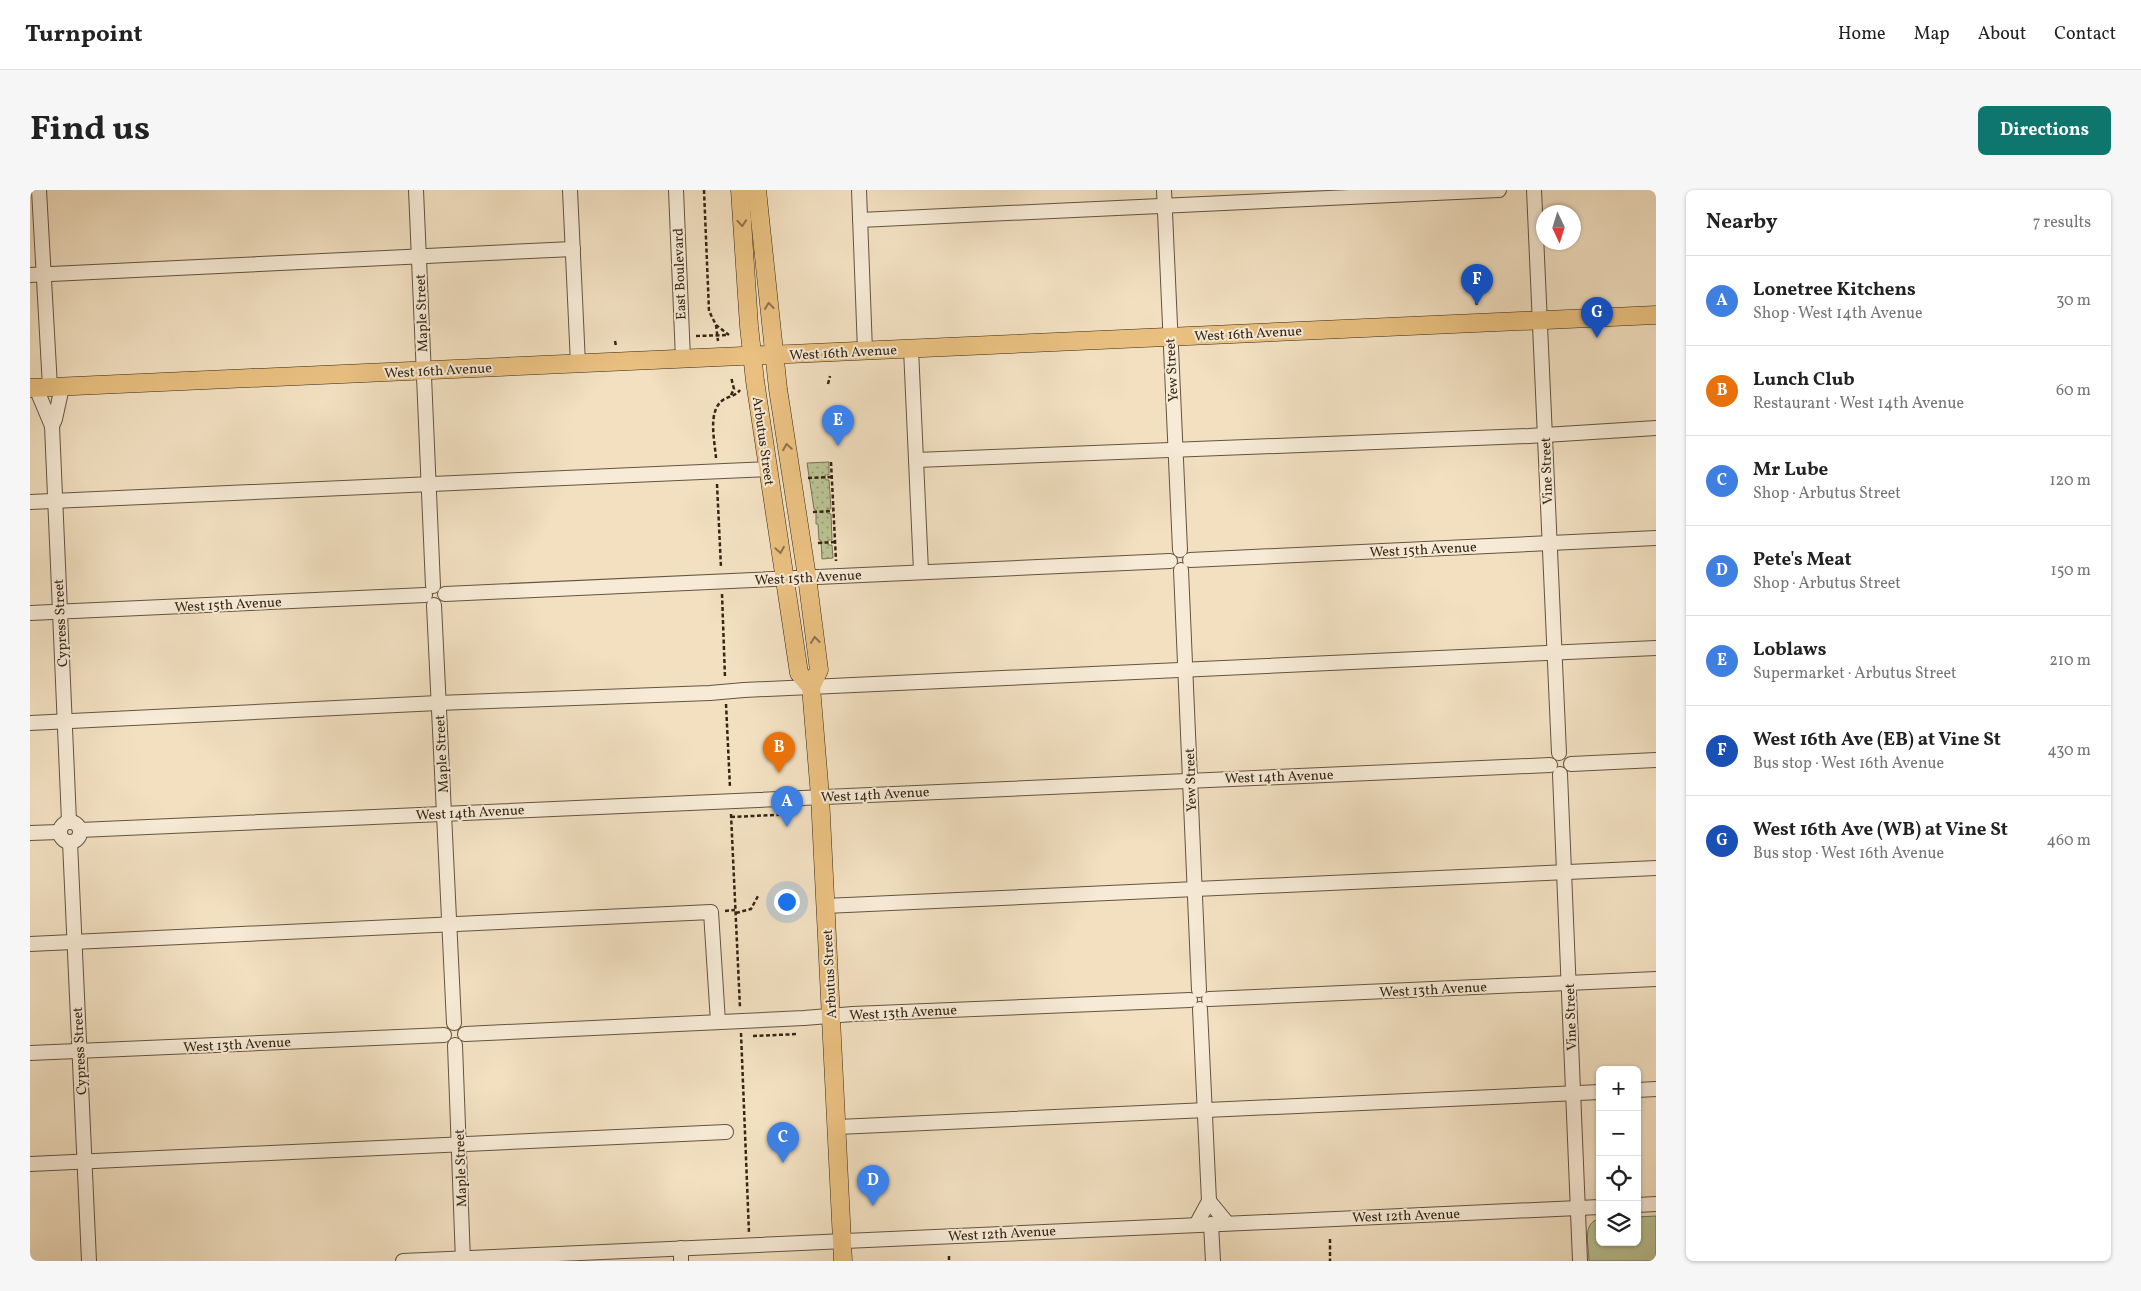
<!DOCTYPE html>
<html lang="en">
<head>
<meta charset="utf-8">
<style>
  :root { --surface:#fff; --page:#f6f6f6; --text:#222; --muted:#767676; --line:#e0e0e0; --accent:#0f766e }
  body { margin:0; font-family:Vollkorn,serif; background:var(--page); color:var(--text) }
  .controls { position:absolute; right:15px; bottom:15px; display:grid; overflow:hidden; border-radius:8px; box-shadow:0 1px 4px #0004 }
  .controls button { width:45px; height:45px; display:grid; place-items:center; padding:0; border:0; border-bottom:1px solid var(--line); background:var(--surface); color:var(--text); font:25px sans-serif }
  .compass { position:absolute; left:1506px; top:15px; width:45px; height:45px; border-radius:50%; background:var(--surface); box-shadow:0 1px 4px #0004; rotate:176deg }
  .you { position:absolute; left:756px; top:711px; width:18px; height:18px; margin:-12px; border:4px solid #fff; border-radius:50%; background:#1a73e8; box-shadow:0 0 0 8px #1a73e833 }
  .badge { display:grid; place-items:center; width:32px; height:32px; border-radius:50%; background:var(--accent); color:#fff; font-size:16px; font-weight:700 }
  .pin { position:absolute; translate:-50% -41px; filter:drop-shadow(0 1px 2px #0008) }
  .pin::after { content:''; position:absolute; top:26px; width:18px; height:15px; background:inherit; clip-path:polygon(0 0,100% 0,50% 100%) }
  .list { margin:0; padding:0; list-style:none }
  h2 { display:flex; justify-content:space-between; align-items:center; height:65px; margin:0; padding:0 20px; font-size:21px }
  h2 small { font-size:16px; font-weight:400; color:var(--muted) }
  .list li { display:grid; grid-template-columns:32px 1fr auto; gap:15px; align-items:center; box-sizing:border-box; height:90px; padding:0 20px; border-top:1px solid var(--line) }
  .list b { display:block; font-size:19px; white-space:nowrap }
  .list p { margin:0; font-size:16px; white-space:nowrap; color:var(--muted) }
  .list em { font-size:16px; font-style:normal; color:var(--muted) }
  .icon { flex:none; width:28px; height:28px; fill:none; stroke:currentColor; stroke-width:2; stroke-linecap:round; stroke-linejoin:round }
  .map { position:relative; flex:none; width:1626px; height:1071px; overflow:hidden; border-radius:8px }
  header { display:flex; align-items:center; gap:30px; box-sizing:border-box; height:70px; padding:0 25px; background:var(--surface); border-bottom:1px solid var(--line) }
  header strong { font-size:24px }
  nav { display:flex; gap:28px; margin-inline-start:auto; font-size:18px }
  .intro { display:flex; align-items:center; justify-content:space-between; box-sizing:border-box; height:120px; padding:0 30px }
  h1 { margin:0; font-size:35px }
  .button { padding:12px 22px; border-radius:8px; background:var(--accent); color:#fff; font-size:18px; font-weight:700 }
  main { display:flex; gap:30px; padding:0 30px }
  aside { flex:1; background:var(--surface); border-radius:8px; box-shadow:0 1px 4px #0004 }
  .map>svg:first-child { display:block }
</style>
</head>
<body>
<header>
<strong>Turnpoint</strong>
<nav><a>Home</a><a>Map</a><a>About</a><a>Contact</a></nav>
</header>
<div class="intro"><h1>Find us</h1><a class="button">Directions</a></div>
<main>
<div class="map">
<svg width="1626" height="1071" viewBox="0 0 1626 1071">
  <defs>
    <pattern id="grass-dots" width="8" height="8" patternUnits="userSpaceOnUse" patternTransform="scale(1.25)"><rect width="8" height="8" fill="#bac293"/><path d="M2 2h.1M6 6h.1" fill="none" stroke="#989d77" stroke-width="1.8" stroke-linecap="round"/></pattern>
  </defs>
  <rect width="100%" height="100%" fill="#f2e0c1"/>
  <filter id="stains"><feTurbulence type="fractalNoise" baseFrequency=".004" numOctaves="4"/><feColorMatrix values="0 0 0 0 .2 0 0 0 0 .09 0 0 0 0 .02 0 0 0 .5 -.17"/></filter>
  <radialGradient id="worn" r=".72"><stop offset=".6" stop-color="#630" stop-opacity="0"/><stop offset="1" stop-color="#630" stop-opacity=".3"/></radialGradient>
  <path fill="url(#grass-dots)" stroke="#787454" d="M799,272V285H795L796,290H799L801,319H797V323L801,324L802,350H798V355H802L803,368L792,369L791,350H789L788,334H786V320L784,319L777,273Z"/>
  <path fill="#bac293" stroke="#787454" d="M1626,1026V1071H1559C1559,1057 1551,1032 1570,1029V1052H1607V1027Z"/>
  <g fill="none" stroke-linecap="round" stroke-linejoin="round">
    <defs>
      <g id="minor">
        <path d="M9,0L20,197"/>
        <path d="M386,0L403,396"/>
        <path d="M540,0L548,174"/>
        <path d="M646,0L653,169"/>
        <path d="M829,0L835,161"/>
        <path d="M1134,0L1150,360"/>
        <path d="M1504,0L1529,563"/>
        <path d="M830,30L1469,0"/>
        <path d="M0,85L543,59"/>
        <path d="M881,159L891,381"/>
        <path d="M32,197L25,229L22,236L39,631"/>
        <path d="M6,198L22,236"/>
        <path d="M886,270L1499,246L1626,238"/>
        <path d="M0,312L737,279"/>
        <path d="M1160,370L1626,348"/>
        <path d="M1151,380L1169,800"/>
        <path d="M415,404L1140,371"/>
        <path d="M404,415L424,833"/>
        <path d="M0,423L395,405"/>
        <path d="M0,533L408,513L680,503L714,500L1626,458"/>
        <path d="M1541,574L1626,570"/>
        <path d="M1530,584L1550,1071"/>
        <circle cx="40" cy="642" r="10"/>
        <path d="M50,640L1520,575"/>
        <path d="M0,643L29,642"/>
        <path d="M40,652L59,1071"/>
        <path d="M795,716L1626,678"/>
        <path d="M0,754L681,722L688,832"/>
        <path d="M1179,809L1626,789"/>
        <path d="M435,844L774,828L823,824L1160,810"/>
        <path d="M425,855L433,1071"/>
        <path d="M0,863L414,845"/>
        <path d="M1607,900L1626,899"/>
        <path d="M808,937L1570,902"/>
        <path d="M0,974L696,942"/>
        <path d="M1179,1011L1197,1033"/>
        <path d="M1607,1015L1626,1014"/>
        <path d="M1181,1034L1183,1071"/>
        <path d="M1166,1035L1179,1011L1170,819"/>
        <path d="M651,1058V1071"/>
        <path d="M373,1071L1570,1017"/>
      </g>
      <g id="major">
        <path d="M710,0L719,136L725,191L769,483L781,497"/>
        <path d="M727,0L748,199L777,387L789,480L781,497L790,606L813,1071"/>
        <path d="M0,198L1626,125"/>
      </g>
    </defs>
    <use href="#minor" stroke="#64543f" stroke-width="16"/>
    <use href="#major" stroke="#352614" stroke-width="19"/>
    <g stroke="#352614" stroke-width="2.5" stroke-dasharray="4 2.5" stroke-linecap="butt">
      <path d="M674,0L679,121L686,135L699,145"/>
      <path d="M1446,111L1447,115"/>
      <path d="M686,135L688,151"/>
      <path d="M666,146L698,145"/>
      <path d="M585,151L586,156"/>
      <path d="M798,194L800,186"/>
      <path d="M701,205L704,199L701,187"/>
      <path d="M686,268C685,252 677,221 693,210C699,206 706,206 710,200"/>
      <path d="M801,272L806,371"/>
      <path d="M778,288L802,287"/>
      <path d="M687,294L691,378"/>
      <path d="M783,322L803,321"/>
      <path d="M788,353L805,352"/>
      <path d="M692,404L695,488"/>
      <path d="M696,514L700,598"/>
      <path d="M701,624L710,818"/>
      <path d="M701,627L766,624"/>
      <path d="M695,721L705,720"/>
      <path d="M706,723L721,719L728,706"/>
      <path d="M711,843L719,1043"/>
      <path d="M723,846L768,844"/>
      <path d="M1300,1049V1071"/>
      <path d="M919,1066V1071"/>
    </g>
    <use href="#minor" stroke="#f7ebd7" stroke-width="14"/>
    <use href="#major" stroke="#e9c080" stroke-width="18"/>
  </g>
  <defs><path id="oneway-chevron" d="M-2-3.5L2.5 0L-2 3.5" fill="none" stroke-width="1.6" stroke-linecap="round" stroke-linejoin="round" transform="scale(1.25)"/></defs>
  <g stroke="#8f734a">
    <use href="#oneway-chevron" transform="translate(712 33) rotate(86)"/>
    <use href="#oneway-chevron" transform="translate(739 116) rotate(-96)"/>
    <use href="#oneway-chevron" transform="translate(757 257) rotate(-99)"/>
    <use href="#oneway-chevron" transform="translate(750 360) rotate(81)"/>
    <use href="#oneway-chevron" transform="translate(785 450) rotate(-97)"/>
  </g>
  <g text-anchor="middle" stroke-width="4" stroke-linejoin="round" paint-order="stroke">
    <g font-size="14" fill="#352614" stroke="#f7ebd7">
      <text transform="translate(649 84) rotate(-92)" y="5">East Boulevard</text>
      <text transform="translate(391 123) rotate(-92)" y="5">Maple Street</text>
      <text transform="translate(1218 143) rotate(-3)" y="5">West 16th Avenue</text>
      <text transform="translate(813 162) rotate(-3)" y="5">West 16th Avenue</text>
      <text transform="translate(408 180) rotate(-3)" y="5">West 16th Avenue</text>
      <text transform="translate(1141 180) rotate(-93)" y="5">Yew Street</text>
      <text transform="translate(734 251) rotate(82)" y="5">Arbutus Street</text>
      <text transform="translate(1516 281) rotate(-92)" y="5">Vine Street</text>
      <text transform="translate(1393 359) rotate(-3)" y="5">West 15th Avenue</text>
      <text transform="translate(778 387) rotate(-3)" y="5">West 15th Avenue</text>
      <text transform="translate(198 414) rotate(-3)" y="5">West 15th Avenue</text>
      <text transform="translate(30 433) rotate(-93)" y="5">Cypress Street</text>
      <text transform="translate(411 564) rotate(-93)" y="5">Maple Street</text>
      <text transform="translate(1249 586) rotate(-2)" y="5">West 14th Avenue</text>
      <text transform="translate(1160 590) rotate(-92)" y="5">Yew Street</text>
      <text transform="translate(845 604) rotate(-3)" y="5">West 14th Avenue</text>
      <text transform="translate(440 622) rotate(-3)" y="5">West 14th Avenue</text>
      <text transform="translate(799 784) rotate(-93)" y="5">Arbutus Street</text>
      <text transform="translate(1403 799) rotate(-3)" y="5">West 13th Avenue</text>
      <text transform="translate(873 822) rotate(-3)" y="5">West 13th Avenue</text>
      <text transform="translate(1540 827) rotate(-92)" y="5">Vine Street</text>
      <text transform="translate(207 854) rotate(-3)" y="5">West 13th Avenue</text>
      <text transform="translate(49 861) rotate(-93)" y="5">Cypress Street</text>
      <text transform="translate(430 978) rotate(-92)" y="5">Maple Street</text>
      <text transform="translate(1376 1025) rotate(-2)" y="5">West 12th Avenue</text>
      <text transform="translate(972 1043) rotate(-3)" y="5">West 12th Avenue</text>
    </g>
  </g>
  <rect width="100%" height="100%" filter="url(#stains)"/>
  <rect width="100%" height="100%" fill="url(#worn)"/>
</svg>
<div class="controls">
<button>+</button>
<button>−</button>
<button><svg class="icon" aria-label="locate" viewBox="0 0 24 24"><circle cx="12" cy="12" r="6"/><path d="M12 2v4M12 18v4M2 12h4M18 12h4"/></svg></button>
<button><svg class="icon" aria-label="layers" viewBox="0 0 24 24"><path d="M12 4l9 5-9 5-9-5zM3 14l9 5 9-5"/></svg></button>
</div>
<svg class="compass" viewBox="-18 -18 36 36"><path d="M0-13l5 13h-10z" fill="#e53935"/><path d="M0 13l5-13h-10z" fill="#767676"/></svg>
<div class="you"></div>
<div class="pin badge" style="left:757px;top:637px;background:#3f7fe0">A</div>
<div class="pin badge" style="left:749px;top:583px;background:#e8710a">B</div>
<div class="pin badge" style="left:753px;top:973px;background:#3f7fe0">C</div>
<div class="pin badge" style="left:843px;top:1016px;background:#3f7fe0">D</div>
<div class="pin badge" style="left:808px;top:256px;background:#3f7fe0">E</div>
<div class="pin badge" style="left:1447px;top:115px;background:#1a4fb4">F</div>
<div class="pin badge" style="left:1567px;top:148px;background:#1a4fb4">G</div>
</div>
<aside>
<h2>Nearby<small>7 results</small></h2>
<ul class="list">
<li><span class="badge" style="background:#3f7fe0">A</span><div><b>Lonetree Kitchens</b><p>Shop · West 14th Avenue</p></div><em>30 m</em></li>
<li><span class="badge" style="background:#e8710a">B</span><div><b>Lunch Club</b><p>Restaurant · West 14th Avenue</p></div><em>60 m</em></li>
<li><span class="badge" style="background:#3f7fe0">C</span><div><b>Mr Lube</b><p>Shop · Arbutus Street</p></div><em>120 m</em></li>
<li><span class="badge" style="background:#3f7fe0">D</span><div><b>Pete's Meat</b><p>Shop · Arbutus Street</p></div><em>150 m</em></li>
<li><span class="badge" style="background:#3f7fe0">E</span><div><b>Loblaws</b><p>Supermarket · Arbutus Street</p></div><em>210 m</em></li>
<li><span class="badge" style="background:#1a4fb4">F</span><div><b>West 16th Ave (EB) at Vine St</b><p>Bus stop · West 16th Avenue</p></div><em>430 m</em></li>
<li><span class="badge" style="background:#1a4fb4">G</span><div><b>West 16th Ave (WB) at Vine St</b><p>Bus stop · West 16th Avenue</p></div><em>460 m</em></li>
</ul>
</aside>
</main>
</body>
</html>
